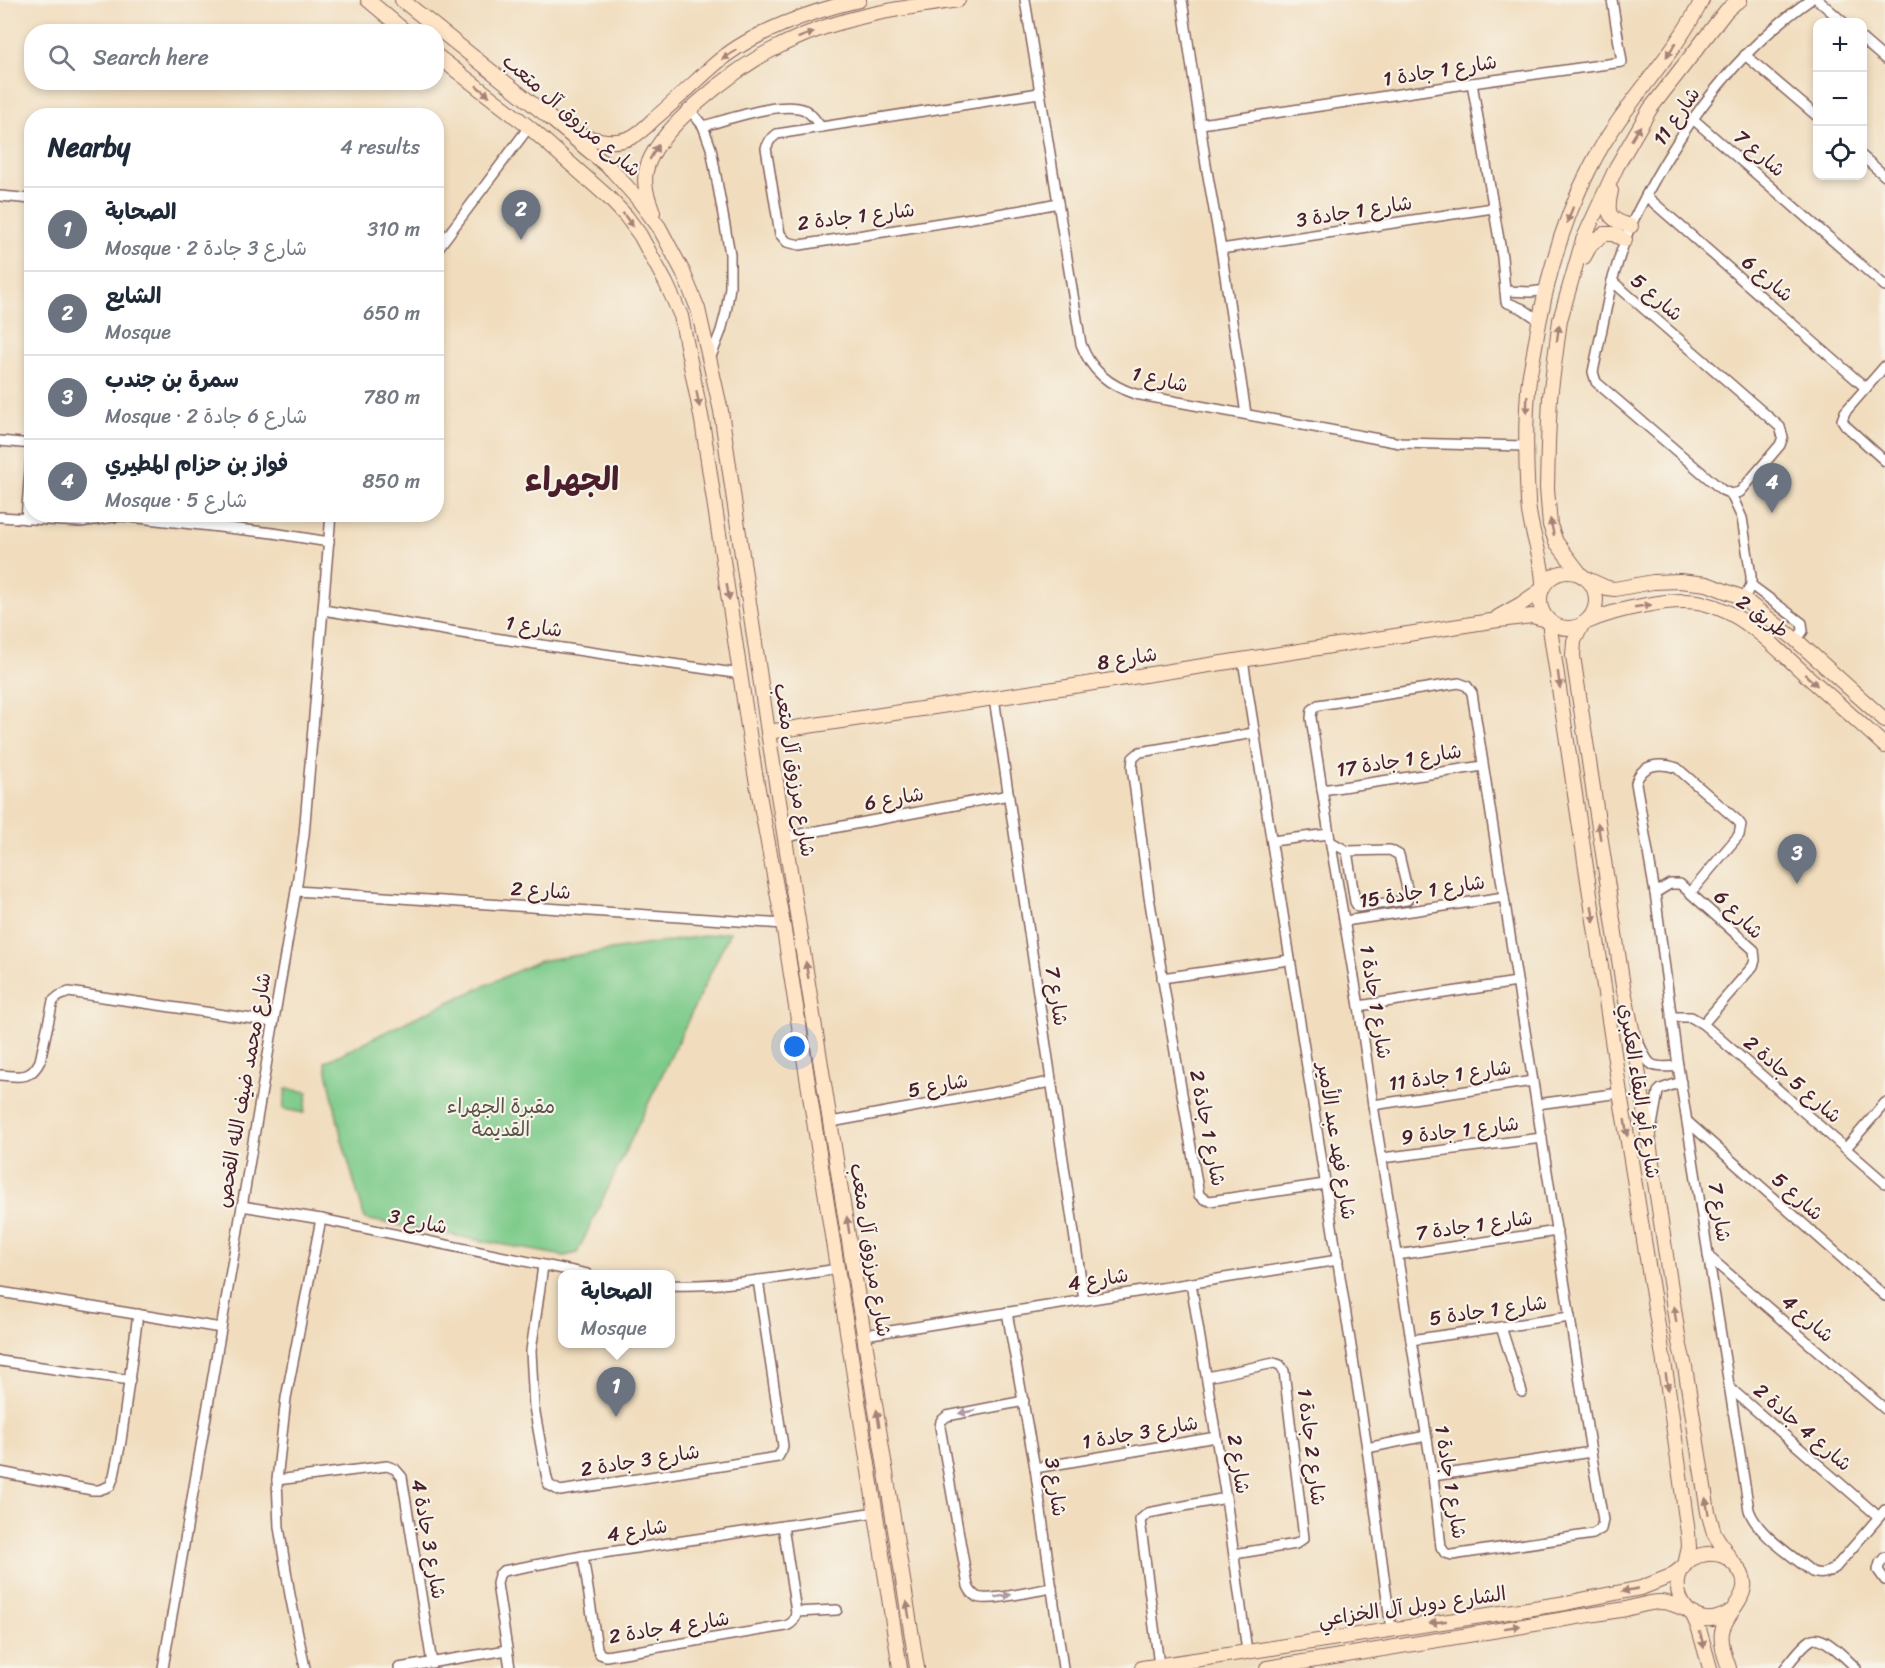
<!DOCTYPE html>
<html lang="en">
<head>
<meta charset="utf-8">
<style>
  :root { --surface:#fff; --page:#f2f2f3; --text:#1f2937; --muted:#747a83; --line:#e0e1e3; --accent:#1a73e8 }
  body { margin:0; font-family:Sriracha,"Playpen Sans Arabic",sans-serif; background:var(--page); color:var(--text) }
  .controls { position:absolute; right:18px; top:18px; display:grid; overflow:hidden; border-radius:12px; box-shadow:0 3px 9px #0003 }
  .controls button { width:54px; height:54px; display:grid; place-items:center; padding:0; border:0; border-bottom:2px solid var(--line); background:var(--surface); color:var(--text); font:30px sans-serif }
  .you { position:absolute; left:795px; top:1047px; width:21px; height:21px; margin:-15px; border:4px solid #fff; border-radius:50%; background:#1a73e8; box-shadow:0 0 0 9px #1a73e833 }
  .badge { display:grid; place-items:center; width:39px; height:39px; border-radius:50%; background:var(--accent); color:#fff; font-size:20px; font-weight:700 }
  .pin { position:absolute; translate:-50% -50px; filter:drop-shadow(0 2px 3px #0008) }
  .pin::after { content:''; position:absolute; top:32px; width:21px; height:18px; background:inherit; clip-path:polygon(0 0,100% 0,50% 100%) }
  .popup { position:absolute; left:558px; top:1270px; width:117px; height:78px; box-sizing:border-box; display:grid; place-content:center; border-radius:12px; background:var(--surface); filter:drop-shadow(0 2px 4px #0005); font-size:20px; white-space:nowrap; color:var(--muted) }
  .popup b { font-size:22px; color:var(--text) }
  .popup::after { content:''; position:absolute; left:50%; top:100%; margin-left:-12px; border:12px solid transparent; border-top-color:var(--surface) }
  .list { margin:0; padding:0; list-style:none }
  h2 { display:flex; justify-content:space-between; align-items:center; height:78px; margin:0; padding:0 24px; font-size:26px }
  h2 small { font-size:20px; font-weight:400; color:var(--muted) }
  .list li { display:grid; grid-template-columns:39px 1fr auto; gap:18px; align-items:center; box-sizing:border-box; height:84px; padding:0 24px; border-top:2px solid var(--line) }
  .list b { display:block; font-size:22px; white-space:nowrap }
  .list p { margin:0; font-size:20px; white-space:nowrap; color:var(--muted) }
  .list em { font-size:20px; font-style:normal; color:var(--muted) }
  .icon { flex:none; width:33px; height:33px; fill:none; stroke:currentColor; stroke-width:2; stroke-linecap:round; stroke-linejoin:round }
  .map { position:relative; flex:none; width:1885px; height:1668px; overflow:hidden }
  .search { position:absolute; background:var(--surface); box-shadow:0 3px 9px #0003; left:24px; top:24px; width:420px; height:66px; display:flex; align-items:center; gap:15px; box-sizing:border-box; padding:0 21px; border-radius:24px; color:var(--muted); font-size:22px }
  .panel { position:absolute; background:var(--surface); box-shadow:0 3px 9px #0003; left:24px; top:108px; width:420px; height:414px; border-radius:24px }
  .map>svg:first-child { display:block }
</style>
</head>
<body>
<div class="map">
<svg width="1885" height="1668" viewBox="0 0 1885 1668">
  <rect width="100%" height="100%" fill="#f7f3e8"/>
  <filter id="ink" filterUnits="userSpaceOnUse"><feTurbulence type="fractalNoise" baseFrequency=".0167" numOctaves="2"/><feDisplacementMap in="SourceGraphic" scale="12" xChannelSelector="R" yChannelSelector="G"/><feConvolveMatrix kernelMatrix="1 2 1 2 8 2 1 2 1" color-interpolation-filters="sRGB"/></filter>
  <filter id="wash" filterUnits="userSpaceOnUse"><feTurbulence type="fractalNoise" baseFrequency=".008" numOctaves="4" result="noise"/><feDisplacementMap in="SourceGraphic" scale="24" xChannelSelector="R" yChannelSelector="G"/><feGaussianBlur stdDeviation="1.35" result="paint"/><feColorMatrix in="noise" values="0 0 0 0 0 0 0 0 0 0 0 0 0 0 0 0 0 1.4 0 .05"/><feComposite in="paint" operator="in"/></filter>
  <g filter="url(#wash)">
    <rect width="100%" height="100%" fill="#f1ddbe"/>
    <g fill="#7dcb8a" stroke="#64755a" stroke-width="1.5">
      <path d="M730,932L577,1253L564,1256L365,1219L342,1140L325,1062L416,1017L539,961Z"/>
      <path d="M286,1089L308,1092L304,1113L283,1109Z"/>
    </g>
  </g>
  <g filter="url(#ink)">
    <g fill="none" stroke-linecap="round" stroke-linejoin="round">
      <defs>
        <g id="street">
          <path d="M1025,0L1081,344C1091,371 1109,385 1135,394L1400,443L1525,446"/>
          <path d="M1182,0L1206,165L1221,249L1246,414"/>
          <path d="M1818,0L1843,22"/>
          <path d="M1862,39L1885,59"/>
          <path d="M1745,55L1818,117"/>
          <path d="M1472,83L1502,257L1506,302L1523,309L1539,320"/>
          <path d="M1039,93L777,134L770,140L766,148L780,234L787,242L800,245L1023,210L1058,203"/>
          <path d="M690,110L703,126L711,148L730,254V287L726,312L721,331L710,359"/>
          <path d="M1693,119L1885,286"/>
          <path d="M1201,124L1472,83L1622,62L1612,0"/>
          <path d="M703,126C727,120 781,100 805,110C812,114 816,121 821,127"/>
          <path d="M1862,156L1885,176"/>
          <path d="M0,196L32,199"/>
          <path d="M1646,196L1866,388"/>
          <path d="M1221,249L1493,208"/>
          <path d="M436,251L529,127"/>
          <path d="M1612,281L1780,427L1783,437L1780,445L1740,492L1731,494L1722,490L1596,382L1593,372Z"/>
          <path d="M1612,281C1618,263 1623,243 1631,225C1673,138 1731,55 1810,0"/>
          <path d="M1505,291L1531,292L1546,290"/>
          <path d="M1885,366L1845,412L1842,420L1846,426L1885,461"/>
          <path d="M0,441L32,444"/>
          <path d="M1731,494L1742,518L1751,576V585L1744,598"/>
          <path d="M0,517L80,522L121,516L273,533L329,542"/>
          <path d="M26,519L32,444"/>
          <path d="M1751,585L1802,623L1803,631L1796,640"/>
          <path d="M323,610L474,635L741,674"/>
          <path d="M1243,660L1367,1448L1391,1629"/>
          <path d="M1459,683L1467,686L1472,693L1591,1452L1603,1520L1601,1529L1593,1534L1452,1555L1445,1553L1441,1547L1433,1476L1373,1105L1359,1006L1329,834L1311,718L1312,710L1318,705Z"/>
          <path d="M994,698L1084,1300"/>
          <path d="M1254,733L1140,752L1133,758L1132,767L1149,897L1199,1195L1204,1199L1210,1201L1325,1184"/>
          <path d="M1322,790L1483,766"/>
          <path d="M785,837L1009,795"/>
          <path d="M1272,841L1329,834"/>
          <path d="M1331,842L1347,851L1390,850L1399,855L1409,897L1407,900L1358,907L1355,902L1347,851"/>
          <path d="M296,891L783,924"/>
          <path d="M1691,892L1739,835L1741,825L1738,821L1677,768C1660,762 1641,764 1636,783L1655,893L1678,1066L1749,1510C1757,1534 1793,1556 1812,1572C1822,1575 1827,1573 1835,1568L1885,1510"/>
          <path d="M1655,893L1670,884H1680L1754,950L1755,960L1753,966L1703,1024"/>
          <path d="M1345,921L1504,897"/>
          <path d="M1162,978L1289,960"/>
          <path d="M1359,1006L1517,982"/>
          <path d="M1671,1017H1691L1703,1024L1885,1183"/>
          <path d="M1637,1039C1649,1065 1647,1069 1678,1066"/>
          <path d="M0,1075C19,1076 30,1081 40,1061L53,1001L59,996L69,992L273,1022"/>
          <path d="M1537,1104L1620,1093"/>
          <path d="M1373,1105L1533,1081"/>
          <path d="M831,1122L1051,1082"/>
          <path d="M1688,1122L1885,1296"/>
          <path d="M1651,1131L1658,1092L1661,1089L1681,1082"/>
          <path d="M1846,1148L1885,1103"/>
          <path d="M1382,1158L1542,1138"/>
          <path d="M242,1206L321,1219L587,1274"/>
          <path d="M1397,1255L1557,1231"/>
          <path d="M1708,1256L1885,1409"/>
          <path d="M543,1266L531,1351L534,1407L547,1479L549,1485L560,1491L778,1457L782,1450L783,1446L758,1280"/>
          <path d="M1191,1283L1226,1498L1247,1651"/>
          <path d="M670,1285C726,1287 782,1277 838,1269"/>
          <path d="M0,1292L221,1328"/>
          <path d="M1007,1312L1035,1468L1063,1668"/>
          <path d="M1501,1327L1522,1392"/>
          <path d="M865,1335L1338,1260"/>
          <path d="M1411,1340L1570,1317"/>
          <path d="M0,1361L130,1380"/>
          <path d="M1207,1377L1274,1363L1280,1365L1284,1371L1304,1538L1296,1544L1234,1554"/>
          <path d="M1730,1388L1879,1517"/>
          <path d="M1024,1401L947,1416L941,1421L940,1427L968,1586C970,1591 972,1594 977,1597C989,1602 1037,1590 1052,1588"/>
          <path d="M1367,1448L1426,1436"/>
          <path d="M1035,1468L1216,1437"/>
          <path d="M0,1472L92,1490H99L110,1486L114,1476L121,1441L138,1314"/>
          <path d="M1433,1476L1591,1452"/>
          <path d="M277,1480L387,1466L395,1469L402,1477L432,1663"/>
          <path d="M583,1556L597,1648L600,1654L606,1656L786,1626C793,1623 795,1620 796,1612L783,1526"/>
          <path d="M1885,1557L1880,1563L1878,1570L1885,1580"/>
          <path d="M796,1612L837,1610"/>
          <path d="M1159,1665L1140,1520L1148,1513L1226,1498"/>
          <path d="M163,1668L296,891L304,835L331,514"/>
          <path d="M305,1668L290,1595L279,1527L277,1480L286,1398L321,1219"/>
          <path d="M399,1668L507,1650"/>
          <path d="M510,1668L497,1584L499,1575L503,1571L583,1556L876,1512"/>
          <path d="M1785,1668C1793,1659 1801,1646 1811,1640C1822,1632 1847,1660 1856,1668"/>
        </g>
        <g id="secondary">
          <path d="M368,0L406,32"/>
          <path d="M402,0L550,118L612,170L637,198L659,227L683,272L698,309L721,411L768,732L917,1668"/>
          <path d="M436,55L529,127L609,198L626,216L640,235L666,283L681,316L702,421L755,773L783,924L900,1668"/>
          <path d="M570,130C588,139 613,146 632,137C640,133 647,126 653,120C674,102 694,83 714,65C751,32 812,11 859,0"/>
          <path d="M1611,191C1606,212 1607,220 1631,226"/>
          <path d="M653,212C648,198 643,186 646,171C654,131 733,71 768,52C792,39 819,28 845,21C882,10 920,6 958,0"/>
          <path d="M1584,257L1591,244L1604,234H1613L1625,240"/>
          <circle cx="1568" cy="600" r="28"/>
          <path d="M1582,576L1556,542L1550,525L1547,488L1548,444L1550,397L1560,320L1583,240L1617,166L1650,109L1726,11L1736,2L1740,0"/>
          <path d="M1587,579L1607,588L1615,589L1653,582L1680,581L1707,584L1741,597L1796,640L1885,720"/>
          <path d="M1543,585C1543,556 1529,530 1528,501C1526,465 1525,428 1528,392C1528,379 1532,365 1534,352C1544,288 1561,223 1591,166C1621,106 1672,60 1702,0"/>
          <path d="M1498,617L1521,604L1541,590"/>
          <path d="M1549,622L1620,1093L1667,1381L1688,1533L1689,1547L1685,1565"/>
          <path d="M1587,622C1614,610 1674,596 1703,603C1745,613 1776,648 1807,676C1833,699 1859,722 1885,746"/>
          <path d="M1582,625L1574,641L1573,656L1623,986L1632,1029L1679,1342L1685,1367L1708,1512L1714,1533L1730,1559"/>
          <path d="M768,732L1087,684L1491,621L1532,616L1547,620"/>
          <path d="M1692,1613L1699,1629L1710,1668"/>
          <path d="M1142,1668L1566,1603L1641,1588L1671,1576L1683,1567"/>
          <path d="M1267,1668L1626,1609C1655,1602 1659,1597 1687,1610"/>
          <path d="M1729,1668C1725,1657 1720,1643 1722,1632C1726,1608 1763,1590 1732,1562C1725,1555 1716,1553 1707,1554C1653,1560 1681,1647 1733,1610"/>
        </g>
      </defs>
      <use href="#street" stroke="#84625e" stroke-width="12"/>
      <use href="#secondary" stroke="#84625e" stroke-width="16"/>
      <use href="#street" stroke="#fff" stroke-width="9"/>
      <use href="#secondary" stroke="#ffe4c6" stroke-width="14"/>
    </g>
    <defs><path id="oneway-solid" d="M-6-.8H1V-3.2L6.5 0L1 3.2V.8H-6Z" transform="scale(1.5)"/></defs>
    <g fill="#a48278">
      <use href="#oneway-solid" transform="translate(806 35) rotate(-21)"/>
      <use href="#oneway-solid" transform="translate(1671 50) rotate(124)"/>
      <use href="#oneway-solid" transform="translate(729 55) rotate(147)"/>
      <use href="#oneway-solid" transform="translate(483 91) rotate(38)"/>
      <use href="#oneway-solid" transform="translate(1636 133) rotate(-58)"/>
      <use href="#oneway-solid" transform="translate(654 152) rotate(-60)"/>
      <use href="#oneway-solid" transform="translate(1570 215) rotate(110)"/>
      <use href="#oneway-solid" transform="translate(628 220) rotate(53)"/>
      <use href="#oneway-solid" transform="translate(1558 333) rotate(-83)"/>
      <use href="#oneway-solid" transform="translate(698 399) rotate(79)"/>
      <use href="#oneway-solid" transform="translate(1527 405) rotate(92)"/>
      <use href="#oneway-solid" transform="translate(1552 527) rotate(-103)"/>
      <use href="#oneway-solid" transform="translate(728 592) rotate(81)"/>
      <use href="#oneway-solid" transform="translate(1643 606) rotate(-8)"/>
      <use href="#oneway-solid" transform="translate(1559 680) rotate(82)"/>
      <use href="#oneway-solid" transform="translate(1811 680) rotate(42)"/>
      <use href="#oneway-solid" transform="translate(1599 831) rotate(-99)"/>
      <use href="#oneway-solid" transform="translate(1593 914) rotate(81)"/>
      <use href="#oneway-solid" transform="translate(807 970) rotate(-99)"/>
      <use href="#oneway-solid" transform="translate(1626 1128) rotate(81)"/>
      <use href="#oneway-solid" transform="translate(848 1225) rotate(-99)"/>
      <use href="#oneway-solid" transform="translate(1675 1314) rotate(-99)"/>
      <use href="#oneway-solid" transform="translate(1667 1382) rotate(81)"/>
      <use href="#oneway-solid" transform="translate(878 1418) rotate(-99)"/>
      <use href="#oneway-solid" transform="translate(1707 1506) rotate(-100)"/>
      <use href="#oneway-solid" transform="translate(1630 1590) rotate(169)"/>
      <use href="#oneway-solid" transform="translate(908 1610) rotate(-99)"/>
      <use href="#oneway-solid" transform="translate(1438 1622) rotate(172)"/>
      <use href="#oneway-solid" transform="translate(1512 1627) rotate(-9)"/>
      <use href="#oneway-solid" transform="translate(1702 1640) rotate(76)"/>
    </g>
    <g fill="#ae9aa0">
      <use href="#oneway-solid" transform="translate(967 1412) rotate(169)"/>
      <use href="#oneway-solid" transform="translate(1003 1596) rotate(-9)"/>
    </g>
  </g>
  <g text-anchor="middle" stroke-width="4.5" stroke-linejoin="round" paint-order="stroke">
    <g font-size="20" fill="#4a1f2b" stroke="#f7f3e8">
      <text transform="translate(1440 70) rotate(-9)" y="7">شارع 1 جادة 1</text>
      <text transform="translate(572 115) rotate(41)" y="7">شارع مرزوق آل متعب</text>
      <text transform="translate(1676 116) rotate(-55)" y="7">شارع 11</text>
      <text transform="translate(1760 153) rotate(41)" y="7">شارع 7</text>
      <text transform="translate(1354 211) rotate(-9)" y="7">شارع 1 جادة 3</text>
      <text transform="translate(856 216) rotate(-7)" y="7">شارع 1 جادة 2</text>
      <text transform="translate(1768 278) rotate(41)" y="7">شارع 6</text>
      <text transform="translate(1657 297) rotate(41)" y="7">شارع 5</text>
      <text transform="translate(1160 379) rotate(13)" y="7">شارع 1</text>
      <text transform="translate(1763 616) rotate(36)" y="7">طريق 2</text>
      <text transform="translate(534 626) rotate(8)" y="7">شارع 1</text>
      <text transform="translate(1127 658) rotate(-9)" y="7">شارع 8</text>
      <text transform="translate(1399 760) rotate(-9)" y="7">شارع 1 جادة 17</text>
      <text transform="translate(795 770) rotate(81)" y="7">شارع مرزوق آل متعب</text>
      <text transform="translate(894 798) rotate(-10)" y="7">شارع 6</text>
      <text transform="translate(541 890) rotate(4)" y="7">شارع 2</text>
      <text transform="translate(1422 891) rotate(-9)" y="7">شارع 1 جادة 15</text>
      <text transform="translate(1739 914) rotate(45)" y="7">شارع 6</text>
      <text transform="translate(1057 996) rotate(81)" y="7">شارع 7</text>
      <text transform="translate(1376 1002) rotate(81)" y="7">شارع 1 جادة 1</text>
      <text transform="translate(1450 1075) rotate(-8)" y="7">شارع 1 جادة 11</text>
      <text transform="translate(1793 1079) rotate(41)" y="7">شارع 5 جادة 2</text>
      <text transform="translate(938 1085) rotate(-10)" y="7">شارع 5</text>
      <text transform="translate(243 1090) rotate(-80)" y="7">شارع محمد ضيف الله القحص</text>
      <text transform="translate(1640 1091) rotate(81)" y="7">شارع أبو البقاء العكبري</text>
      <text transform="translate(1208 1128) rotate(79)" y="7">شارع 1 جادة 2</text>
      <text transform="translate(1460 1130) rotate(-7)" y="7">شارع 1 جادة 9</text>
      <text transform="translate(1337 1141) rotate(81)" y="7">شارع فهد عبد الأمير</text>
      <text transform="translate(1798 1196) rotate(42)" y="7">شارع 5</text>
      <text transform="translate(1720 1212) rotate(81)" y="7">شارع 7</text>
      <text transform="translate(418 1221) rotate(12)" y="7">شارع 3</text>
      <text transform="translate(1474 1225) rotate(-8)" y="7">شارع 1 جادة 7</text>
      <text transform="translate(871 1250) rotate(81)" y="7">شارع مرزوق آل متعب</text>
      <text transform="translate(1098 1279) rotate(-9)" y="7">شارع 4</text>
      <text transform="translate(1488 1310) rotate(-8)" y="7">شارع 1 جادة 5</text>
      <text transform="translate(1808 1318) rotate(41)" y="7">شارع 4</text>
      <text transform="translate(1803 1427) rotate(41)" y="7">شارع 4 جادة 2</text>
      <text transform="translate(1140 1432) rotate(-10)" y="7">شارع 3 جادة 1</text>
      <text transform="translate(1312 1447) rotate(83)" y="7">شارع 2 جادة 1</text>
      <text transform="translate(640 1460) rotate(-9)" y="7">شارع 3 جادة 2</text>
      <text transform="translate(1239 1464) rotate(81)" y="7">شارع 2</text>
      <text transform="translate(1451 1482) rotate(81)" y="7">شارع 1 جادة 1</text>
      <text transform="translate(1056 1487) rotate(82)" y="7">شارع 3</text>
      <text transform="translate(637 1530) rotate(-9)" y="7">شارع 4</text>
      <text transform="translate(429 1539) rotate(80)" y="7">شارع 3 جادة 4</text>
      <text transform="translate(1412 1606) rotate(-8)" y="7">الشارع دوبل آل الخزاعي</text>
      <text transform="translate(669 1627) rotate(-9)" y="7">شارع 4 جادة 2</text>
    </g>
    <g font-size="20" fill="#595348" stroke="#f7f3e8">
      <text x="501" y="1113">مقبرة الجهراء<tspan x="501" dy="23">القديمة</tspan></text>
    </g>
    <g font-size="32" font-weight="bold" fill="#4a1f2b" stroke="#f7f3e8">
      <text x="572" y="490">الجهراء</text>
    </g>
  </g>
</svg>
<div class="controls">
<button>+</button>
<button>−</button>
<button><svg class="icon" aria-label="locate" viewBox="0 0 24 24"><circle cx="12" cy="12" r="6"/><path d="M12 2v4M12 18v4M2 12h4M18 12h4"/></svg></button>
</div>
<div class="you"></div>
<div class="pin badge" style="left:616px;top:1417px;background:#6b7280">1</div>
<div class="popup"><b>الصحابة</b>Mosque</div>
<div class="pin badge" style="left:521px;top:240px;background:#6b7280">2</div>
<div class="pin badge" style="left:1797px;top:884px;background:#6b7280">3</div>
<div class="pin badge" style="left:1772px;top:513px;background:#6b7280">4</div>
<div class="search"><svg class="icon" aria-label="search" viewBox="0 0 24 24"><circle cx="10" cy="10" r="6"/><path d="M15 15l6 6"/></svg>Search here</div>
<section class="panel">
<h2>Nearby<small>4 results</small></h2>
<ul class="list">
<li><span class="badge" style="background:#6b7280">1</span><div><b>الصحابة</b><p>Mosque · شارع 3 جادة 2</p></div><em>310 m</em></li>
<li><span class="badge" style="background:#6b7280">2</span><div><b>الشايع</b><p>Mosque</p></div><em>650 m</em></li>
<li><span class="badge" style="background:#6b7280">3</span><div><b>سمرة بن جندب</b><p>Mosque · شارع 6 جادة 2</p></div><em>780 m</em></li>
<li><span class="badge" style="background:#6b7280">4</span><div><b>فواز بن حزام المطيري</b><p>Mosque · شارع 5</p></div><em>850 m</em></li>
</ul>
</section>
</div>
</body>
</html>
